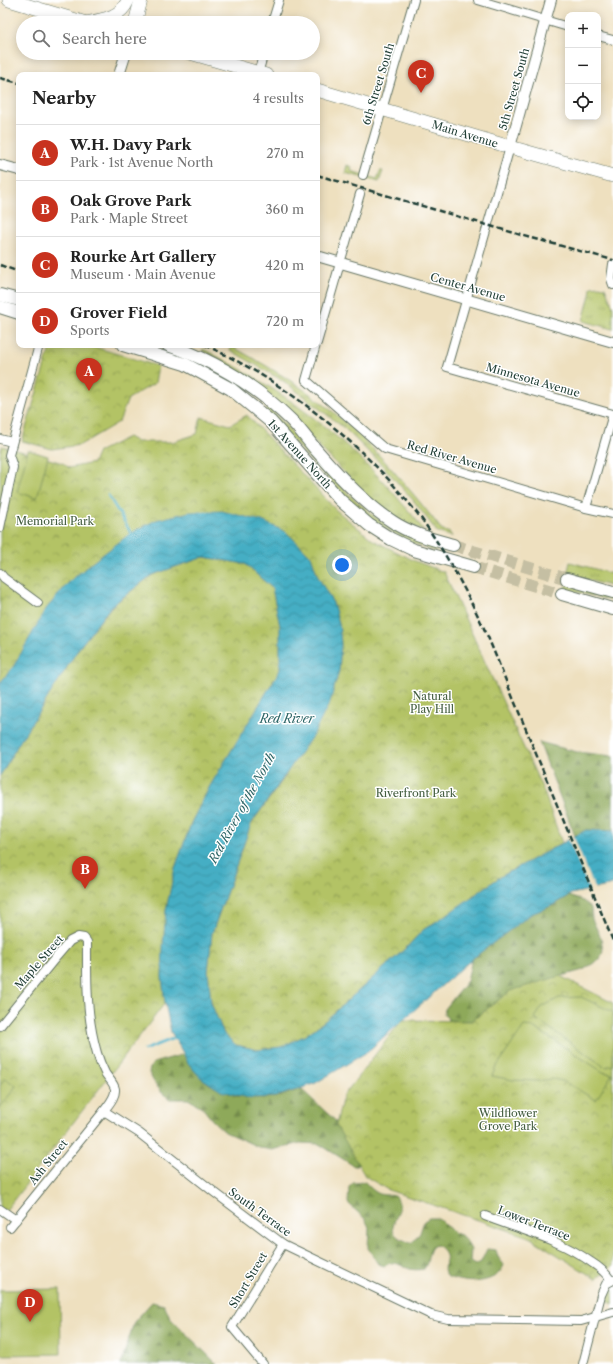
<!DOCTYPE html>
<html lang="en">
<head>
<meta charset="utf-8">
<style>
  :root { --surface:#fff; --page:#f2f2f2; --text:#222; --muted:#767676; --line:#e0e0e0; --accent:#c8321e }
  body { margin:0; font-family:"Libre Caslon Text",serif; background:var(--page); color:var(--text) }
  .controls { position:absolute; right:12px; top:12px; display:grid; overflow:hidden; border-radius:8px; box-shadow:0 2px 10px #0003 }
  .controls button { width:36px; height:36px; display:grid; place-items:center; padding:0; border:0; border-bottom:1px solid var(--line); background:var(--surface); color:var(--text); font:20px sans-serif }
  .you { position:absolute; left:342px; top:565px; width:14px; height:14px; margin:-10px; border:3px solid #fff; border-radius:50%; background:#1a73e8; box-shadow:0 0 0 6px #1a73e833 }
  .badge { display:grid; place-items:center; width:26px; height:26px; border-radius:50%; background:var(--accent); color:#fff; font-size:13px; font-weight:700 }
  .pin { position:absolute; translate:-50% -33px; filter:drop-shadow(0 1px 2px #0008) }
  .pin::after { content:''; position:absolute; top:21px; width:14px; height:12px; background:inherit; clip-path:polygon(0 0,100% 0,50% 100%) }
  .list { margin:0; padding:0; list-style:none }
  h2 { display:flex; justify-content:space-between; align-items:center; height:52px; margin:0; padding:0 16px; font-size:17px }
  h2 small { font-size:13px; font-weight:400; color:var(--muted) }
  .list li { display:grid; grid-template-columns:26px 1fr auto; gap:12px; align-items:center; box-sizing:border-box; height:56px; padding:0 16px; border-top:1px solid var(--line) }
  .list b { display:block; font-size:15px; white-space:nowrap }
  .list p { margin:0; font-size:13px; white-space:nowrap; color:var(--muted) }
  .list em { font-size:13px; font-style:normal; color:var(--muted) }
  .icon { flex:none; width:22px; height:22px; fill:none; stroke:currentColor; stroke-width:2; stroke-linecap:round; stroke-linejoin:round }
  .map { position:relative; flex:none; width:613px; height:1364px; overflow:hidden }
  .search { position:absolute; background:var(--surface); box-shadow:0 2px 10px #0003; left:16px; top:16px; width:304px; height:44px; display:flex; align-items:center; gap:10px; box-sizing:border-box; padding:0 14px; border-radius:22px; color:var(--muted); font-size:15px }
  .panel { position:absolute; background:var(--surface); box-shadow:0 2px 10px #0003; left:16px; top:72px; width:304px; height:276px; border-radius:8px }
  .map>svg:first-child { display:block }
</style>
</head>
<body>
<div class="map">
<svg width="613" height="1364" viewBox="0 0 613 1364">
  <defs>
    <pattern id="grass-tufts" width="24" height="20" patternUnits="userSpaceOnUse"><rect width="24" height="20" fill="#b3c365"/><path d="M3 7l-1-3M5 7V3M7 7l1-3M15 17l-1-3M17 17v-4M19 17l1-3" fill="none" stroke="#91a054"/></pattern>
    <pattern id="forest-firs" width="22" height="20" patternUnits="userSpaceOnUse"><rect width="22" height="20" fill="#8ea95a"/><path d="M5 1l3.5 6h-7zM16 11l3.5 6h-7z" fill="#738b4b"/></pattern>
    <pattern id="park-crowns" width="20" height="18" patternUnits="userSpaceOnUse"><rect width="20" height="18" fill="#b3c365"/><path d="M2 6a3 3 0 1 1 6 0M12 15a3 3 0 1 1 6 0" fill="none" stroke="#91a054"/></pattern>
    <pattern id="water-waves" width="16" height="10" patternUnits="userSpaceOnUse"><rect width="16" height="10" fill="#45aec4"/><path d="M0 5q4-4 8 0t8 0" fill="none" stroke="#398fa0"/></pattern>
  </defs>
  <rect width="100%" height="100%" fill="#fff"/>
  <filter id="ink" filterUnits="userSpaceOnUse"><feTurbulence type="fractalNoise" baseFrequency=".025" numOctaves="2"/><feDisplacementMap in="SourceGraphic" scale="8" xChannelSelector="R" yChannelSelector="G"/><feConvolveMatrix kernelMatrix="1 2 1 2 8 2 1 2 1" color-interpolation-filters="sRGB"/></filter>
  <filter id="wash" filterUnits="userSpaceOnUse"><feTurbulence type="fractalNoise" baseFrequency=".012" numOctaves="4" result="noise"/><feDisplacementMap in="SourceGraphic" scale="16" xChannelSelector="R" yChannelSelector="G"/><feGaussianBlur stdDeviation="0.9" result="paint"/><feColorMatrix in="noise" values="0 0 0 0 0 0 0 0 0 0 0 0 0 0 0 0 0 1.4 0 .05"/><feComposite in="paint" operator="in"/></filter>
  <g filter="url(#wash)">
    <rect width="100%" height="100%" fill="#eee0bf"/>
    <g fill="url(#grass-tufts)" stroke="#69804c">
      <path d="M599,286L605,287L613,307V329L583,321L590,295L591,287Z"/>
      <path d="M231,346C264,364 297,383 326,406C370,441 408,486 442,530L450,533L452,537L437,532L413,500L380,463L344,428L285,382L230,350Z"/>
      <path d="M203,349C275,385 342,433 395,495C405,507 416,518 424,531L400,521L373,502L265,391L244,375L221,360L202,351Z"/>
      <path d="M269,407L351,496L373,515L385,523L432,544L436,551L415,544L403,539L378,525L347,500L265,411Z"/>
      <path d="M570,562L613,574V587L567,574Z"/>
      <path d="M566,584L613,597V601L565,589Z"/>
      <path d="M613,1285V1304L608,1301C606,1295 608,1288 613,1285Z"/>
    </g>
    <g fill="url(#forest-firs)" stroke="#567347">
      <path d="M539,742L577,752L613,756V831L586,830L575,836Z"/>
      <path d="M568,896L583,901L591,908L592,919L601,938L603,950L600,959L583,970L510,991L472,1021L449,1020L444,1014L445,1009L467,981L472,959L531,914L551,906Z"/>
      <path d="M184,1054C198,1088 239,1102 275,1097C283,1096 293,1091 301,1089L340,1125L359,1159L357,1166H354L319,1144L300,1143L272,1150L261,1148L225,1132L212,1120L202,1107L188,1099H170L162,1093L154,1082L149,1073L150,1068L153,1063Z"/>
      <path d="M365,1182C369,1186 374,1192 380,1194C386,1196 393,1193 397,1199C408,1214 373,1232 412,1243L420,1233L424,1221L429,1218H436L443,1222L454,1233L461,1235L468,1243L471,1250L470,1262L475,1265L481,1262L487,1249L496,1250L498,1257L504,1265C496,1286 463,1284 446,1276C439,1261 456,1260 437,1245L433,1246C427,1252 429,1262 424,1269C419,1270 414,1270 410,1269C400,1266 394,1259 385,1266L378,1264L368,1248L369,1227L365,1219L348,1203L349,1187L353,1183Z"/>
      <path d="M152,1302L164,1305L171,1319L217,1364H120L122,1361L134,1322Z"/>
    </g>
    <g fill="url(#park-crowns)" stroke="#69804c">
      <path d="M347,165L352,167L351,171L377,179L380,171H383L379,182L345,173Z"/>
      <path d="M51,345H88L158,366L155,383L128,399L119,422L80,445L52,449L22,441Z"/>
      <path d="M247,415L336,510L373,540L415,561L444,572L544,792L562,843L500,877L452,911L423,930L406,948L326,1020L306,1035L281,1047L258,1050L236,1045L224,1034L211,1003L208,971L212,933L251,824L285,777L339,671L341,644L339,623L333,603L318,577L311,556L286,532L262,521L131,534L93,562L70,581L29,642L13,667L0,683V454L2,446L63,463L69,468L93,463L98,452L128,437L137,442H172L197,434L201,417L230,425Z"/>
      <path d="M204,557L245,564L272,588L280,626V670L210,786L192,821L175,868L166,910L162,977L165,1003L0,1218V776L19,743L79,648L112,606L152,575Z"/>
      <path d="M560,976L613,1003V1266L596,1279L529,1237L388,1190L365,1176L336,1125L343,1096L402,1020L472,1021L510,991Z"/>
    </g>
    <g fill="#b3c365" stroke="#69804c">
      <path d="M28,450L48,456L37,498L17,492Z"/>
      <path d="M581,997L613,1012V1065L605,1067L535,1018L542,1007L559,998Z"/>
      <path d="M524,1026L533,1027L603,1072L612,1074L596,1100L563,1081L552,1079L538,1081L513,1080L492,1076L495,1069Z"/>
      <path d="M5,1078L16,1086L0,1108V1086Z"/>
      <path d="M60,1289L61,1354L0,1355V1290Z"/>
    </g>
    <path fill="url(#water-waves)" stroke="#32767c" d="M222,511L262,521L286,532L311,556L318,577L333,603L339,623L341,644L339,671L330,702L313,735L251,824L212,933L208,971L211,1003L224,1034L236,1045L258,1050L281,1047L306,1035L326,1020L406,948L423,930L452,911L500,877L586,830L613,831V885L571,894L551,906L531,914L472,959L367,1052L314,1084L275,1097L249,1098L221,1091L200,1077L188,1063L182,1051L171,1032L165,1003L162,977L163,947L166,910L175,868L192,821L210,786L280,670V626L272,588L245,564L204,557L152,575L111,606L79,648L19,743L0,776V683L13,667L46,609L70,581L93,562L131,533L156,520L189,512Z"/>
    <path fill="#eee0bf" d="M573,835L582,858L596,891L590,892L568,838Z"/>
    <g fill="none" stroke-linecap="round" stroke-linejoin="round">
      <g stroke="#45aec4" stroke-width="2.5">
        <path d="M108,495L133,536"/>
        <path d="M144,1050L177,1037"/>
      </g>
    </g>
  </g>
  <g filter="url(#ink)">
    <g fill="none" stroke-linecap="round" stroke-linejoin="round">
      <g stroke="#c5bfa3" stroke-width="12" stroke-dasharray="12 6" stroke-linecap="butt">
        <path d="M453,545L567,579"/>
        <path d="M473,567L562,594"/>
      </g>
      <defs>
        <g id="minor">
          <path d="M478,0L568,27"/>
          <path d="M272,23L279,0"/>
          <path d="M598,36L613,40"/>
          <path d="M258,73L264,53"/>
          <path d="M510,147L447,367L613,414L586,508"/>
          <path d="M363,175L414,0"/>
          <path d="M613,264L611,279L613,285"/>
          <path d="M317,343L360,194"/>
          <path d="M316,345L306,380L385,449L586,508L613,514"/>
          <path d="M0,439L12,442"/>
          <path d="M0,528L13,467L9,455L39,345"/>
          <path d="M0,573L4,578L38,603"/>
          <path d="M0,1026L52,962L70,941L78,937L84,938L87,942C87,981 86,1015 97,1053C99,1060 102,1067 105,1073C108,1078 114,1083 115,1089C116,1097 108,1105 104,1111L10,1227"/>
          <path d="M104,1111L139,1133L214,1192L283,1244L431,1315L448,1319L581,1321L613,1312"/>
          <path d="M0,1209L16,1220"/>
          <path d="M485,1216C523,1231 557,1238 591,1262C599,1267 606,1272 611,1281"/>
          <path d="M263,1364L232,1327L283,1244"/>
          <path d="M583,1364L601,1295L606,1284L613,1280"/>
        </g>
        <g id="tertiary">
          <path d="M119,75L126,53"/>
          <path d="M510,147L551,0"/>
          <path d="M0,165L19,170"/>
          <path d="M317,256L613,342"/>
        </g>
        <g id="secondary">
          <path d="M0,295L19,300"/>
          <path d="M0,307L19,313"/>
          <path d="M123,345L185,364L231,389L271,422L340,500L369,525L391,539L414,550L473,567"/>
          <path d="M168,345C213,360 256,386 291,420C301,430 309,442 318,452C338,475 368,506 393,522C411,534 432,539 453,545"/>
          <path d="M567,579L613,592"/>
          <path d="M562,594L613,609"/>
        </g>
        <g id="primary">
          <path d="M9,0L86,23"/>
          <path d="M85,23C102,20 121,18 128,0"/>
          <path d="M135,23L141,0"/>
          <path d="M190,53L266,75"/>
          <path d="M317,90L510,147L613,176"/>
        </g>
      </defs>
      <use href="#minor" stroke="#677665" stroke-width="10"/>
      <use href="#tertiary" stroke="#677665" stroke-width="12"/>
      <use href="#secondary" stroke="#677665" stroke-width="14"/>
      <use href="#primary" stroke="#677665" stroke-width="14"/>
      <use href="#minor" stroke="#fff" stroke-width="8"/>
      <use href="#tertiary" stroke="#fff" stroke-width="10"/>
      <use href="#secondary" stroke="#fff" stroke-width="12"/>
      <use href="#primary" stroke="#fff" stroke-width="13"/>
      <g stroke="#1f3d34" stroke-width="2.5" stroke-dasharray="6 3" stroke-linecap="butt">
        <path d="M0,78L19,83"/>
        <path d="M317,175L521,235L613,260"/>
        <path d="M0,265L19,272"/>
        <path d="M205,345C275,377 338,425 390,481C401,494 413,507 423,521C449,558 469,596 488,637L613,941"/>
      </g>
    </g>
  </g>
  <g text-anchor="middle" stroke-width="3" stroke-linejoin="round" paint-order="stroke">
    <g font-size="11" fill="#1f3d34" stroke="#fff">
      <text transform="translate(378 84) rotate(-73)" y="4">6th Street South</text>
      <text transform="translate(514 89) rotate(-74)" y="4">5th Street South</text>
      <text transform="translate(465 134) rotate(17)" y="4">Main Avenue</text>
      <text transform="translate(468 287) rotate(16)" y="4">Center Avenue</text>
      <text transform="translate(533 380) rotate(16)" y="4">Minnesota Avenue</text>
      <text transform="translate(300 454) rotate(48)" y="4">1st Avenue North</text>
      <text transform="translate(452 457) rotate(16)" y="4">Red River Avenue</text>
      <text transform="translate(39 962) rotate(-49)" y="4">Maple Street</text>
      <text transform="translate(48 1162) rotate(-51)" y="4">Ash Street</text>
      <text transform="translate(260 1212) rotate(36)" y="4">South Terrace</text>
      <text transform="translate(534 1223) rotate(21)" y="4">Lower Terrace</text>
      <text transform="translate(248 1280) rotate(-59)" y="4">Short Street</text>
    </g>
    <g font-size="11" fill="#445e40" stroke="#fff">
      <text x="55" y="525">Memorial Park</text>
      <text x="432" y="700">Natural<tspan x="432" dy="13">Play Hill</tspan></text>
      <text x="416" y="797">Riverfront Park</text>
      <text x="508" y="1117">Wildflower<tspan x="508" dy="13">Grove Park</tspan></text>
    </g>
    <g font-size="12" font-style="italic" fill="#2c6566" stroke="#fff">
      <text x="287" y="723">Red River</text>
      <text transform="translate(242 808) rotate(-61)" y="4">Red River of the North</text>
    </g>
  </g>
</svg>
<div class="controls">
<button>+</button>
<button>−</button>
<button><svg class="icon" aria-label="locate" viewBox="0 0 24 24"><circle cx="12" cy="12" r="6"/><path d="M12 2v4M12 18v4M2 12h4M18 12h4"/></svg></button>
</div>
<div class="you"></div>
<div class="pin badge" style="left:89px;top:391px">A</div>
<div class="pin badge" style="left:85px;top:889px">B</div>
<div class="pin badge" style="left:421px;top:93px">C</div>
<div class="pin badge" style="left:30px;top:1322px">D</div>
<div class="search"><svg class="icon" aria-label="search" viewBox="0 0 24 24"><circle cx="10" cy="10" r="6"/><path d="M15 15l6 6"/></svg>Search here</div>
<section class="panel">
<h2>Nearby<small>4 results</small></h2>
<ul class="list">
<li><span class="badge">A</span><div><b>W.H. Davy Park</b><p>Park · 1st Avenue North</p></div><em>270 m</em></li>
<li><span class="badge">B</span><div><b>Oak Grove Park</b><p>Park · Maple Street</p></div><em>360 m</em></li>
<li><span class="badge">C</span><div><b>Rourke Art Gallery</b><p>Museum · Main Avenue</p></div><em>420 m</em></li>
<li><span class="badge">D</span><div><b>Grover Field</b><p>Sports</p></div><em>720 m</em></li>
</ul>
</section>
</div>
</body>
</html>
